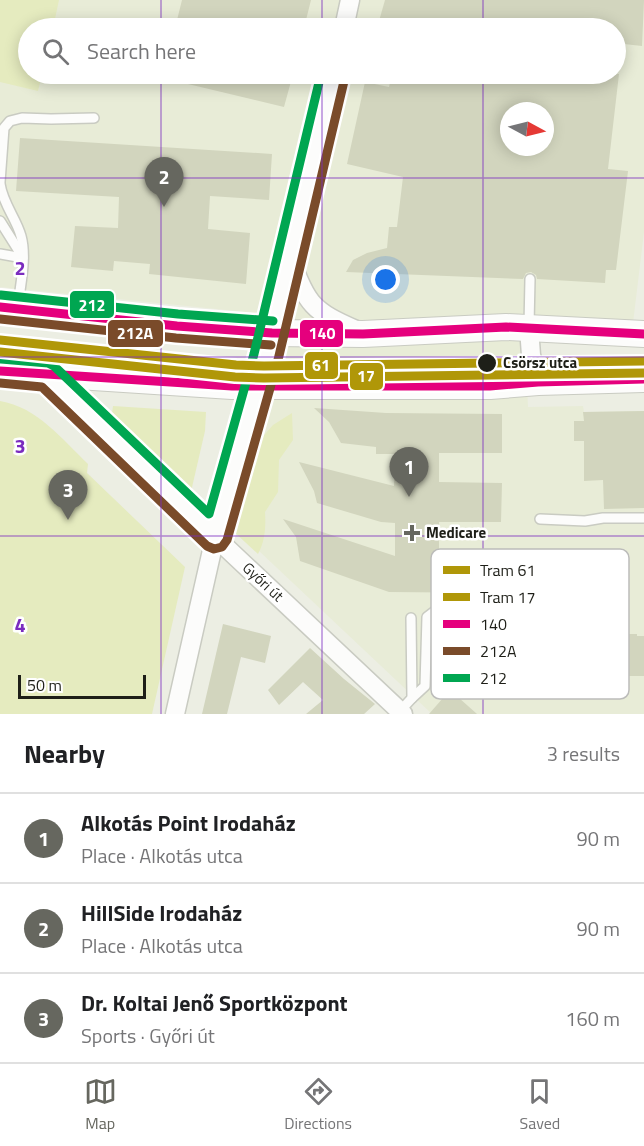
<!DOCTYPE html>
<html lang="en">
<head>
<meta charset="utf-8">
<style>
  :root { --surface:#fff; --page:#f2f2f2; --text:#202124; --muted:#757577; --line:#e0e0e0; --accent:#66675f }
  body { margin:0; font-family:"Titillium Web",sans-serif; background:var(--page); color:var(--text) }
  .compass { position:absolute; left:500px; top:102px; width:54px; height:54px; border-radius:50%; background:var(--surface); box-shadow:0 3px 15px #0003; rotate:97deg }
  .scale { position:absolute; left:18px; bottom:15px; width:128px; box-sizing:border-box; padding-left:6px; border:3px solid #1e1f18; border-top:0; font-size:16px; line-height:21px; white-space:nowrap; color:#1e1f18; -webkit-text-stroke:4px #fff; paint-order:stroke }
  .you { position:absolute; left:386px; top:280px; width:21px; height:21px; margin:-15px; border:4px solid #fff; border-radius:50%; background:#1a73e8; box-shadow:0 0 0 9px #1a73e833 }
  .badge { display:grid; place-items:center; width:39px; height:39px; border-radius:50%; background:var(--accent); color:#fff; font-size:20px; font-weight:700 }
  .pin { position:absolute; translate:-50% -50px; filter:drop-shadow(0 2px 3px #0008) }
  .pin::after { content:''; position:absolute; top:32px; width:21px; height:18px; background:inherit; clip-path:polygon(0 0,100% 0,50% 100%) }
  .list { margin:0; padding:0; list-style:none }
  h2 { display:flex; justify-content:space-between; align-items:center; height:78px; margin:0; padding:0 24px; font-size:26px }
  h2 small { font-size:20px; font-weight:400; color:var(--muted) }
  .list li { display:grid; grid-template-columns:39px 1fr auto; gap:18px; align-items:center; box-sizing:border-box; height:90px; padding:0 24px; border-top:2px solid var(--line) }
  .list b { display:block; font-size:22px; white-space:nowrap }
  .list p { margin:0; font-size:20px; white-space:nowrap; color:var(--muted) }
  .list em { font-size:20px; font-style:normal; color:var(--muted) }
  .icon { flex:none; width:33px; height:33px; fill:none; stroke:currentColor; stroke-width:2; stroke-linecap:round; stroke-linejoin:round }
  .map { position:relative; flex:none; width:644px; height:714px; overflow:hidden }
  .search { position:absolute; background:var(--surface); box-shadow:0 3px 15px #0003; left:18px; right:18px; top:18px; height:66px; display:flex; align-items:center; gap:15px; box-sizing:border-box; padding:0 21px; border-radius:33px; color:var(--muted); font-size:22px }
  .sheet { height:348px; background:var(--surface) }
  nav { display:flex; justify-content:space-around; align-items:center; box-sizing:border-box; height:84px; border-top:2px solid var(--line); background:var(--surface); font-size:16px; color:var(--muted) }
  nav a { display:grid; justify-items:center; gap:3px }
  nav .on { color:var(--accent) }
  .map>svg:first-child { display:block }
</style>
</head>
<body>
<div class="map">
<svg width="644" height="714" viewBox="0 0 644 714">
  <rect width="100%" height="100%" fill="#eceee3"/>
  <path fill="#e8ecd7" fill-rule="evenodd" d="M0,0H644V232L633,323L524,319L528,407L583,406L584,412L644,411V714H432L225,519L255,417L246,312L0,287ZM28,28H616V74H28ZM509,111H545V147H509Z"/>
  <g fill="#e5ebbf">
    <path d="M0,0H59L53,28H28V74H42L38,91L0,82Z"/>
    <path d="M0,344L136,358L130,360L0,350Z"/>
    <path d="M0,401C37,407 62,439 88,464L87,473L185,567L152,714H0Z"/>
    <path d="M113,406L206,412L205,431L190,496L112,413Z"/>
    <path d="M292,413L293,440L279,460L278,492L265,512C266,527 265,541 258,554L232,530L258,442L273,425Z"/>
  </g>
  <g fill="#d2d5be" fill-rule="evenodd">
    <path d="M182,0H311L304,28H175Z"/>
    <path d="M385,0H644L642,46L615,43V28H377Z"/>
    <path d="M167,74H293L284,107L167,79Z"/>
    <path d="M392,74H619L608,169L628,171L616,270H606L605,283L537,279L536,275L531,272L526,273L523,279L346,272L353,260L367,253L387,248L389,227H397L403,177L347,164L365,82L389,87ZM509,111H545V147H509Z"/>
    <path d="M20,138L272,154L269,200L210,196L208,229L250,233L246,284L149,274L150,264L114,261L113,271L71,267L75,226L118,228L119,197L16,191Z"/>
    <path d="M314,408L386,413L502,414V453H439V482L502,483L501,522H439V552L502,553L501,593L389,592L300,561L296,537L283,519L395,556V523L381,522L317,503L314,491L299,462L394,486L395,454H376V447L341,443L329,422Z"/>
    <path d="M644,411V508L604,509L603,480L584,481V441H574V421H584L583,412Z"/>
    <path d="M223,624L271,636L265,663L241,657L227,714H202Z"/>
    <path d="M622,634H637V636H644V676H614V667L581,668L580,643H614L613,636H622Z"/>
    <path d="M310,648L344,679L375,704L364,714H306L323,700L303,682L279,705L268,690Z"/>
    <path d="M450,690L477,714H429Z"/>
  </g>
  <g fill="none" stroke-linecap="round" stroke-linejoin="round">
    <defs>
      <g id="service">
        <path d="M0,182L4,128L10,121L22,118L51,119L94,118"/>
        <path d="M0,184C3,204 16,218 21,236C27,258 20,285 18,307"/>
        <path d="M0,221L22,256"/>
        <path d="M0,254L23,258"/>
        <path d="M529,325L530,279"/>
        <path d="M540,519L585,521L603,518H644"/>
        <path d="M412,698L425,686L427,617L448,601"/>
        <path d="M400,711L412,698L411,618"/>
      </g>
      <g id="minor">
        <path d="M344,28L350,0"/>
        <path d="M291,260C306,304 314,312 356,330"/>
        <path d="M529,328L531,355L538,382"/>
        <path d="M47,375L215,537L403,714"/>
        <path d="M175,714L215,537L266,357L333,74"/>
      </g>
      <g id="secondary">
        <path d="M0,307L177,326L272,333L363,334L506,327L644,334"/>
        <path d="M0,371L232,386H490L538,382L644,379"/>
      </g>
    </defs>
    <use href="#service" stroke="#c9cbc2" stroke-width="12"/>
    <use href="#minor" stroke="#c9cbc2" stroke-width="21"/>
    <use href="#secondary" stroke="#c9cbc2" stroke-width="28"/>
    <use href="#service" stroke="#fcfcfb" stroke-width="9"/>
    <use href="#minor" stroke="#fcfcfb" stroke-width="18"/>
    <use href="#secondary" stroke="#fcfcfb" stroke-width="26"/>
    <defs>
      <g id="bus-1">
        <path d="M0,307L177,326L272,333L363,334L506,327L644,334"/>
        <path d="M0,371L232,386H490L538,382L644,379"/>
      </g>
      <g id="bus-2">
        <path d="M0,319L176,338L271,345"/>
        <path d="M0,383L42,387L207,546L214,549L222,547L227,540L278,360L345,77"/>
      </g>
      <g id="bus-3">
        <path d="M1,295L178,314L273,321"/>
        <path d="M1,359L48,363L54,366L209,514L254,354L321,74"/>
      </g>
    </defs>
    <use href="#bus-1" stroke="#fff" stroke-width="14"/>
    <use href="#bus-2" stroke="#fff" stroke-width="14"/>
    <use href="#bus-3" stroke="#fff" stroke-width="14"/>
    <use href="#bus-1" stroke="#e5007d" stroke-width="9"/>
    <use href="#bus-2" stroke="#7a4b2a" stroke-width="9"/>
    <use href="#bus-3" stroke="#00a651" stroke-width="9"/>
    <defs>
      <path id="tram-1" d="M0,340L236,365L264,366L644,361"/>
      <path id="tram-2" d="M0,352L235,377L264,378L644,373"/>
    </defs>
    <use href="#tram-1" stroke="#fff" stroke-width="14"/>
    <use href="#tram-2" stroke="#fff" stroke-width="14"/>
    <use href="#tram-1" stroke="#b09708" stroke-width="9"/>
    <use href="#tram-2" stroke="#b09708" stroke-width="9"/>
  </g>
  <path fill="none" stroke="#7b2cbf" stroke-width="1.5" stroke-opacity="0.55" d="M161,0V28M322,0V28M483,0V28M161,74V714M322,74V714M483,74V714M0,178H644M0,357H644M0,536H644"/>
  <circle fill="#1e1f18" stroke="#fff" stroke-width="2" cx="487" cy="363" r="10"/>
  <path fill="#66675f" stroke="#fff" stroke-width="2" d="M409 524h6v6h6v6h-6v6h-6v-6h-6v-6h6z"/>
  <g text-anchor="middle" stroke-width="5" stroke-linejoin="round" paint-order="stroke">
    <g font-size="15" font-weight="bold" fill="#1e1f18" stroke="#fff" text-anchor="start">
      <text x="503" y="368">Csörsz utca</text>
    </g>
    <g font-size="15" font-weight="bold" fill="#1e1f18" stroke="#fff" text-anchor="start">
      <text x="426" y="538">Medicare</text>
    </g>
    <g font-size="15" fill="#1e1f18" stroke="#fff">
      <text transform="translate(263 582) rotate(43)" y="5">Győri út</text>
    </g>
  </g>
  <rect x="431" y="549" width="198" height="150" rx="9" fill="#fff" stroke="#bcbcba" stroke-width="1.5"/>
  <rect x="443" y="566" width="27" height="8" fill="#b09708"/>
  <rect x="443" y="593" width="27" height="8" fill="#b09708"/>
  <rect x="443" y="620" width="27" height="8" fill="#e5007d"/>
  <rect x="443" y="647" width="27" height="8" fill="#7a4b2a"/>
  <rect x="443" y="674" width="27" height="8" fill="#00a651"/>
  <g font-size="16" fill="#1e1f18">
    <text x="480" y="576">Tram 61</text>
    <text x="480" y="603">Tram 17</text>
    <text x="480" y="630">140</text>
    <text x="480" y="657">212A</text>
    <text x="480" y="684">212</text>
  </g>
  <g font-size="20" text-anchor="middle" font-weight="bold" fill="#7b2cbf" stroke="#fff" stroke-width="5" stroke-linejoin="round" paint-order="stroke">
    <text x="20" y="275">2</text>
    <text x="20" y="453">3</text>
    <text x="20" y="632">4</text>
  </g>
  <g stroke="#fff" stroke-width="2">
    <rect x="69" y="290" width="46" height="29" rx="6" fill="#00a651"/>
    <rect x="299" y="319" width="45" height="29" rx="6" fill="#e5007d"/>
    <rect x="107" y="319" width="57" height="29" rx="6" fill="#7a4b2a"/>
    <rect x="304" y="351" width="35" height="29" rx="6" fill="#b09708"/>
    <rect x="349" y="362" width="35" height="29" rx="6" fill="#b09708"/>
  </g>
  <g font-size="16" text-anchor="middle" font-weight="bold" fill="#fff">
    <text x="92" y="311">212</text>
    <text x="322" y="339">140</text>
    <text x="135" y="339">212A</text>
    <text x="321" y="371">61</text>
    <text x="366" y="382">17</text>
  </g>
</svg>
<svg class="compass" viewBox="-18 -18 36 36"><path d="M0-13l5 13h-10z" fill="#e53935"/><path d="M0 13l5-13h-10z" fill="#757577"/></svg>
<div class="scale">50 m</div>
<div class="you"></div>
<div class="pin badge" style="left:409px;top:497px">1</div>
<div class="pin badge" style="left:164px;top:207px">2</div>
<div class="pin badge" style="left:68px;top:520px">3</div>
<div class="search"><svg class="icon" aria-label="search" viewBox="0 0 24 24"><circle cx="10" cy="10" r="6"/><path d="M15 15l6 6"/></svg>Search here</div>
</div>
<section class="sheet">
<h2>Nearby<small>3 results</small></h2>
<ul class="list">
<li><span class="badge">1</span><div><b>Alkotás Point Irodaház</b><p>Place · Alkotás utca</p></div><em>90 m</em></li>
<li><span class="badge">2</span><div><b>HillSide Irodaház</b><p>Place · Alkotás utca</p></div><em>90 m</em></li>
<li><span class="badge">3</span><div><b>Dr. Koltai Jenő Sportközpont</b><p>Sports · Győri út</p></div><em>160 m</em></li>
</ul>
</section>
<nav>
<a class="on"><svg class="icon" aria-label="map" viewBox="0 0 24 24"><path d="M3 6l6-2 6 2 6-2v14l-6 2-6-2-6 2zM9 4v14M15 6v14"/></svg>Map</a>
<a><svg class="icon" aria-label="directions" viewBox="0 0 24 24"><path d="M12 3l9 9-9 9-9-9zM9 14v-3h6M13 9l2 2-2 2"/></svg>Directions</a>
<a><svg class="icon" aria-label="saved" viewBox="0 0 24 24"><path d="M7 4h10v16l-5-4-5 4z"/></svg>Saved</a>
</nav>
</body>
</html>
